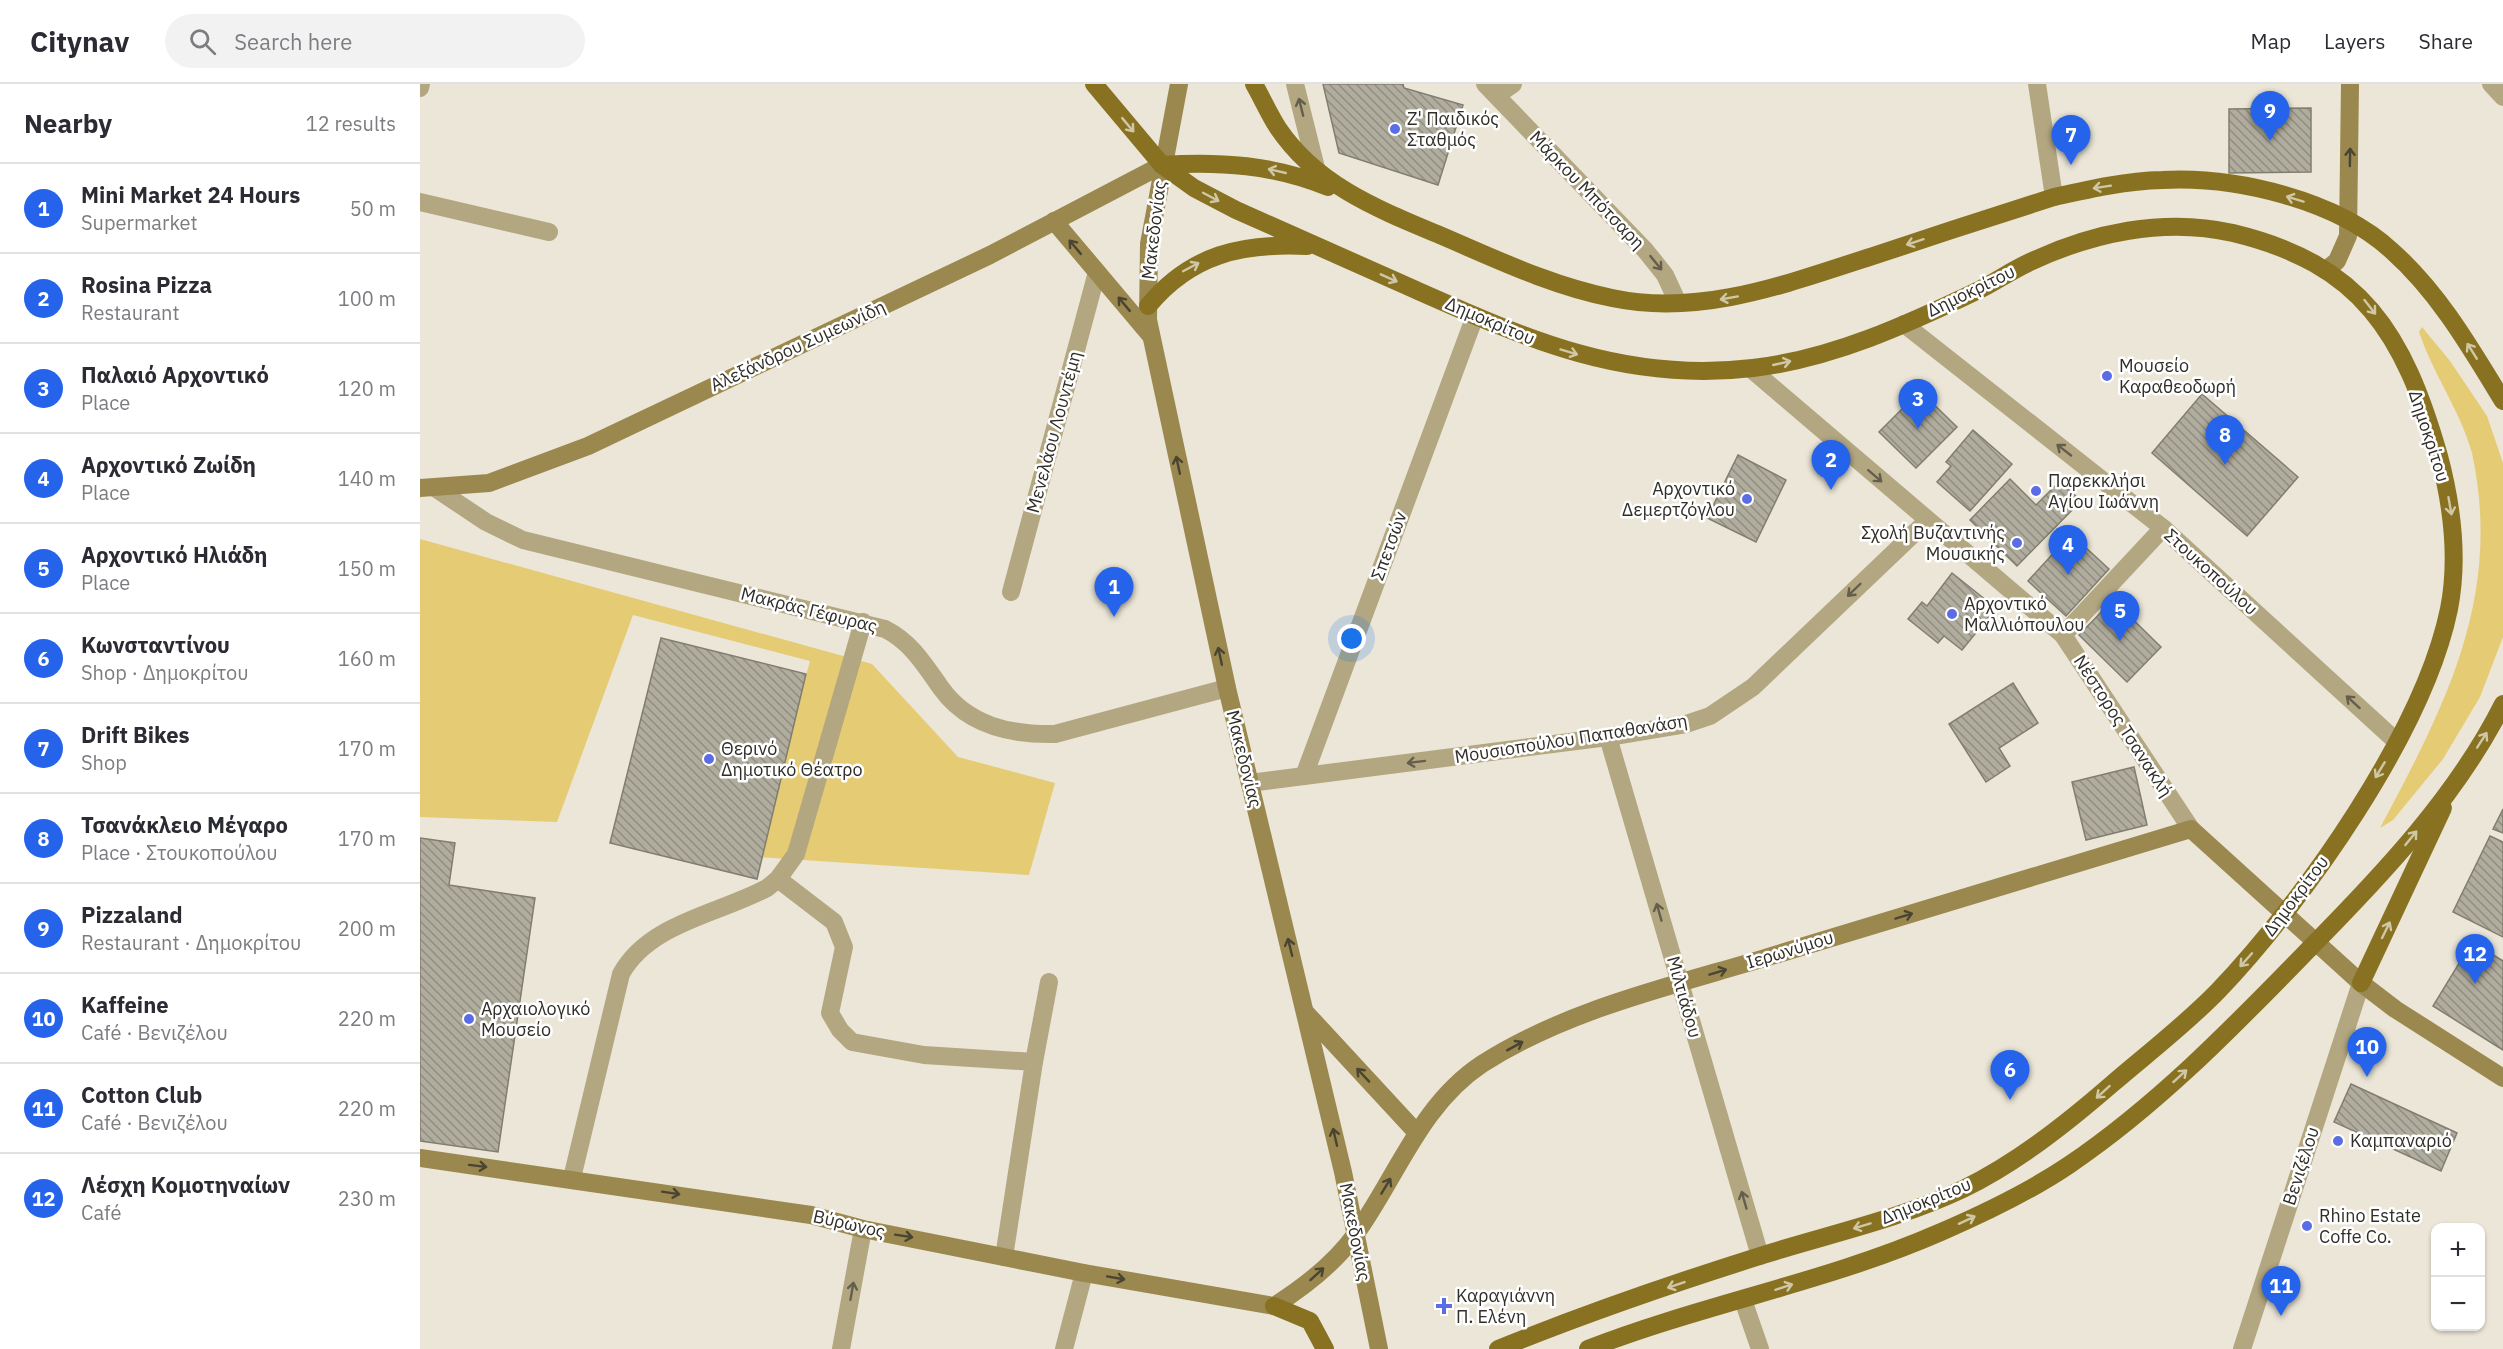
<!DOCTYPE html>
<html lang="en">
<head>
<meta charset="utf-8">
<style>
  :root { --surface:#fff; --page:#f2f2f3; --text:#2b2b33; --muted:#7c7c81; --line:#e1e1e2; --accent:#2563eb }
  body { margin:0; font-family:"IBM Plex Sans",sans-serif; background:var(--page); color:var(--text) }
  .controls { position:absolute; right:18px; bottom:18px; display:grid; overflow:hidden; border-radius:12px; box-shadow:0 2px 4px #0004 }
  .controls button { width:54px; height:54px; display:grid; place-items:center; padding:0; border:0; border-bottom:2px solid var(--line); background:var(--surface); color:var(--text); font:30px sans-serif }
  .you { position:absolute; left:932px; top:555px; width:21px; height:21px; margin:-15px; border:4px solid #fff; border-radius:50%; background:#1a73e8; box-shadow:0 0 0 9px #1a73e833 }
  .badge { display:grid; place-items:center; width:39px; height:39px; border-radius:50%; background:var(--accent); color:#fff; font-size:20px; font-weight:700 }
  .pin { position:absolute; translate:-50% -50px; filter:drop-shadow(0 2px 3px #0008) }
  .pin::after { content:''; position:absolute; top:32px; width:21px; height:18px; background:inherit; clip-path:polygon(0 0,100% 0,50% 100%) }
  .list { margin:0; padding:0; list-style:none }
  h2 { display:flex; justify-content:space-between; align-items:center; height:78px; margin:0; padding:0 24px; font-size:26px }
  h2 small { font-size:20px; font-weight:400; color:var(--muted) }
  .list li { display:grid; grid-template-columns:39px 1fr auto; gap:18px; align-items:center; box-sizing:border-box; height:90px; padding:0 24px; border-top:2px solid var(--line) }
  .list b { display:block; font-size:22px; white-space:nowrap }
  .list p { margin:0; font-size:20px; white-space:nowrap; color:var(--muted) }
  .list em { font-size:20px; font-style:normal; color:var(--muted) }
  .icon { flex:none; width:33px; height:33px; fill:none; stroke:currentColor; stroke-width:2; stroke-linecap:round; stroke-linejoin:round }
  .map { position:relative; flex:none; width:2083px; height:1265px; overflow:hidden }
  header { display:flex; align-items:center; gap:36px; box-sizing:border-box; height:84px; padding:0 30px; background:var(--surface); border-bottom:2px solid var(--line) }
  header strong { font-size:28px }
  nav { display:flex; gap:33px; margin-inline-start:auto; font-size:21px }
  .search { width:420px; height:54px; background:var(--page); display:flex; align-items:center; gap:15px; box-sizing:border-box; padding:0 21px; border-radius:33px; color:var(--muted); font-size:22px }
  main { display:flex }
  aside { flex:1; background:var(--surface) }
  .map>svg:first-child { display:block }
</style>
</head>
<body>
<header>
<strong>Citynav</strong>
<div class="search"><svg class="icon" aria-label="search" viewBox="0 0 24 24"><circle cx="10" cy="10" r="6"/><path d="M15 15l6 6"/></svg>Search here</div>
<nav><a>Map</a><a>Layers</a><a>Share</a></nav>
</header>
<main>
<aside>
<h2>Nearby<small>12 results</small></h2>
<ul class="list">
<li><span class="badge">1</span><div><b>Mini Market 24 Hours</b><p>Supermarket</p></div><em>50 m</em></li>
<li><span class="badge">2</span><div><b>Rosina Pizza</b><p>Restaurant</p></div><em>100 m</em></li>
<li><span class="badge">3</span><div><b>Παλαιό Αρχοντικό</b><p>Place</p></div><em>120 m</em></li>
<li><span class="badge">4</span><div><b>Αρχοντικό Ζωίδη</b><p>Place</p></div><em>140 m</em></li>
<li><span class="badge">5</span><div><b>Αρχοντικό Ηλιάδη</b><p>Place</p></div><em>150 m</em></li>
<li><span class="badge">6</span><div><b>Κωνσταντίνου</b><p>Shop · Δημοκρίτου</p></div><em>160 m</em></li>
<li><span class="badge">7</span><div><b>Drift Bikes</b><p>Shop</p></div><em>170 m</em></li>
<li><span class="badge">8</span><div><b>Τσανάκλειο Μέγαρο</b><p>Place · Στουκοπούλου</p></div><em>170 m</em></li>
<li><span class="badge">9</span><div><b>Pizzaland</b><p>Restaurant · Δημοκρίτου</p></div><em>200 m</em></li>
<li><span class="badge">10</span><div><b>Kaffeine</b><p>Café · Βενιζέλου</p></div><em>220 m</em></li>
<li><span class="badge">11</span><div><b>Cotton Club</b><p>Café · Βενιζέλου</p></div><em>220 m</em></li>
<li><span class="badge">12</span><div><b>Λέσχη Κομοτηναίων</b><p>Café</p></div><em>230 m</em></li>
</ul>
</aside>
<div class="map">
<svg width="2083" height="1265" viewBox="0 0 2083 1265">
  <defs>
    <pattern id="building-back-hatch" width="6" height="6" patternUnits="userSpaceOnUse" patternTransform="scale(1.5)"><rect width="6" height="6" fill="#b1ad9e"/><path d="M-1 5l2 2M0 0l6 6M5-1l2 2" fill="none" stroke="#908d81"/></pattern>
  </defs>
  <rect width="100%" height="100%" fill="#ebe6d7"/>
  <g fill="#e5cb74">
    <path d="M2002,243L2030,277L2067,332L2083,379V553L2060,613L2023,675L1973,736L1960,744C2025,622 2083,513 2052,369C2040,326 2013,290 1999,248Z"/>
    <path d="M0,455L452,580L538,673L635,699L609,791L337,773L390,577L213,531L137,738L0,733Z"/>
  </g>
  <g fill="url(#building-back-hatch)" stroke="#817d70" stroke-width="1.5">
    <path d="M903,0H983L984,4L1043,21L1018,101L919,69Z"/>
    <path d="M1891,24V88L1809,89V25Z"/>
    <path d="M1500,307L1537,343L1496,384L1459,348Z"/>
    <path d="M1782,310L1878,393L1827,452L1732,369Z"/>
    <path d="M1553,346L1592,380L1550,427L1517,398L1531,382L1526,378Z"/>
    <path d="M1318,371L1366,396L1336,458L1287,434Z"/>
    <path d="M1590,395L1616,421L1640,397L1661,417L1597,482L1550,436Z"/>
    <path d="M1651,450L1689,485L1646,532L1608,497Z"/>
    <path d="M1532,489L1576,524L1542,566L1524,552L1518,559L1488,535L1502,518L1507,522Z"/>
    <path d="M1693,516L1741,563L1707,598L1659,551Z"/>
    <path d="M241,554L386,590L337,795L190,759Z"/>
    <path d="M1593,599L1618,639L1579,664L1590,682L1566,698L1529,640Z"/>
    <path d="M1714,683L1727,741L1666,756L1652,698Z"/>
    <path d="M2083,725V749L2073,745Z"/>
    <path d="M2070,752L2083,758V853L2033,828Z"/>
    <path d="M0,754L35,759L29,801L115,814L78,1068L0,1057Z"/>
    <path d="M2052,858L2083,877V966L2013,922Z"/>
    <path d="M1931,1000L2037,1049L2021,1087L1914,1038Z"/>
  </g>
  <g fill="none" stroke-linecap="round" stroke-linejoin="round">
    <g stroke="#b3a782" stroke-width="18">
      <path d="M875,0L897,88"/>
      <path d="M1065,0L1225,166L1245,191L1258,219"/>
      <path d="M1617,0L1634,113"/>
      <path d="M2071,0L2083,13"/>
      <path d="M0,4L1,0"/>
      <path d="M1077,11L1093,0"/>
      <path d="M0,118L129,148"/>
      <path d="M1484,240L1743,444L1977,658"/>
      <path d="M1331,285L1643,551L1771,745"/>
      <path d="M15,404L66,438L103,456L465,545C491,558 504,580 521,604C548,642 591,651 635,650L807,604"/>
      <path d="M591,508L677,188"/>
      <path d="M1643,551L1743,444"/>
      <path d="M1188,653L1340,1172"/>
      <path d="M884,692L1055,232"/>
      <path d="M830,699L1188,653L1266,640L1290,632L1333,603L1507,437"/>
      <path d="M358,795L414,838L424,863L410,929L420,946L432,958L504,971L614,978L584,1173"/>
      <path d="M614,978L629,898"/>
      <path d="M152,1094L201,890C229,839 299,830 347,804L358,795L376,770L443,538"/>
      <path d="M1323,1216L1340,1265"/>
      <path d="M421,1265L443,1145"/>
      <path d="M644,1265L664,1189"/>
      <path d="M1822,1265L1941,899"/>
    </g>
    <g stroke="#9a884e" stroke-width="18">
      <path d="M759,0L729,160L728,236L807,604L923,1088L959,1265"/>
      <path d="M634,137L731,252"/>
      <path d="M1906,186L1917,177L1928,152L1930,0"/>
      <path d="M0,404L69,399L168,362L570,171L742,81"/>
      <path d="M886,929L997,1049"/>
      <path d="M0,1074L391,1131L443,1145L664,1189L854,1222C884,1203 914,1180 935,1151C977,1093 1000,1021 1062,980C1148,925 1252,902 1348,873C1489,830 1630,787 1771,745L1941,899L1975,925L2083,994"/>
    </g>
    <g stroke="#887221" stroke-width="18">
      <path d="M674,0L742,81L774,104L816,126C876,153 936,179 996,206C1109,256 1206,299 1333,284C1412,275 1488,240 1559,206C1575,198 1591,187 1608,179C1671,149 1744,133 1813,149C1942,180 1984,250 2019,372C2032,421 2039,474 2029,525C2004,647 1884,817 1798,907C1765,941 1728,969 1692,1000C1647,1039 1598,1078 1543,1105C1480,1135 1410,1150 1343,1171C1254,1199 1164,1230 1078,1265"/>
      <path d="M834,0C842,14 849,30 858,44C897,102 960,126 1022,152C1078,176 1132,202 1192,214C1282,233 1368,199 1453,172C1513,152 1574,132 1634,113C1670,105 1705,97 1742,96C1816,92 1917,116 1972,167C2019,209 2050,263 2083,317"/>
      <path d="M742,81C800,77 854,81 908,103"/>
      <path d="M728,222C771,170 822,159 887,162"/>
      <path d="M1941,899L2023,724"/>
      <path d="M854,1222L890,1237L905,1265"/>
      <path d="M1168,1265C1283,1220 1407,1198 1521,1148C1565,1129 1609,1108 1649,1081C1739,1020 1814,942 1890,864C1961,792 2037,712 2083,620"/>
    </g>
  </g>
  <defs><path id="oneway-shaft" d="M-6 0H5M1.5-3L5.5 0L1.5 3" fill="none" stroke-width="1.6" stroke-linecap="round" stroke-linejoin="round" transform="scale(1.5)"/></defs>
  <g stroke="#645e4c">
    <use href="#oneway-shaft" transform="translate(881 23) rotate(-104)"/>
    <use href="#oneway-shaft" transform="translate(1236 179) rotate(51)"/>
    <use href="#oneway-shaft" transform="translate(1644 366) rotate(-142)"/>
    <use href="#oneway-shaft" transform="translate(1455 392) rotate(41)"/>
    <use href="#oneway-shaft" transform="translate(1434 506) rotate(136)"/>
    <use href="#oneway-shaft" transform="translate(1933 618) rotate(-138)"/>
    <use href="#oneway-shaft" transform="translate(996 678) rotate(173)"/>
    <use href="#oneway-shaft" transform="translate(1239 828) rotate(-106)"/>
    <use href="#oneway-shaft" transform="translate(1324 1116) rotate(-106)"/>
    <use href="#oneway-shaft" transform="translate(432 1207) rotate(-80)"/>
  </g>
  <g stroke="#cfc7a6">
    <use href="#oneway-shaft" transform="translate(708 41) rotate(50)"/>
    <use href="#oneway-shaft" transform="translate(857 87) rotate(-167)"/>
    <use href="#oneway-shaft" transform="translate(1682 103) rotate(171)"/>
    <use href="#oneway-shaft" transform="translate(791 113) rotate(28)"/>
    <use href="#oneway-shaft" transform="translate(1875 115) rotate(-163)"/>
    <use href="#oneway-shaft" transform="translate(1495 158) rotate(162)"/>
    <use href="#oneway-shaft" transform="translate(771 183) rotate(-28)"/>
    <use href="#oneway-shaft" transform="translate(969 194) rotate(24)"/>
    <use href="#oneway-shaft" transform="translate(1309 214) rotate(170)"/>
    <use href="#oneway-shaft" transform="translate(1950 223) rotate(52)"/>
    <use href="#oneway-shaft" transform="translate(2052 267) rotate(-122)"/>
    <use href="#oneway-shaft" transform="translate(1149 268) rotate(17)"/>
    <use href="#oneway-shaft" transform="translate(1362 279) rotate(-13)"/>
    <use href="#oneway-shaft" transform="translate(2030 422) rotate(80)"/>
    <use href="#oneway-shaft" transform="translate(2062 656) rotate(-57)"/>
    <use href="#oneway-shaft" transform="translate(1960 686) rotate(121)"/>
    <use href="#oneway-shaft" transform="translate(1991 754) rotate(-51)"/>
    <use href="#oneway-shaft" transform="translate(1966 846) rotate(-64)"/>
    <use href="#oneway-shaft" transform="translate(1826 876) rotate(132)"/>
    <use href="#oneway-shaft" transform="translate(1760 992) rotate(-42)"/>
    <use href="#oneway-shaft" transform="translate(1683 1008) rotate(138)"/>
    <use href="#oneway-shaft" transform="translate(1547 1136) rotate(-25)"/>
    <use href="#oneway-shaft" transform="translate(1442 1142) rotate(163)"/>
    <use href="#oneway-shaft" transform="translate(1256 1201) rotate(161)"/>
    <use href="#oneway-shaft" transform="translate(1364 1203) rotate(-18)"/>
  </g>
  <g stroke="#4a4432">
    <use href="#oneway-shaft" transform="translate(1930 73) rotate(-89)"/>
    <use href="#oneway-shaft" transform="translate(655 163) rotate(-130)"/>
    <use href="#oneway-shaft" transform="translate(704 220) rotate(-130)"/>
    <use href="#oneway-shaft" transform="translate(758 381) rotate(-102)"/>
    <use href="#oneway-shaft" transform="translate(800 572) rotate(-102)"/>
    <use href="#oneway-shaft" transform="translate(1484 832) rotate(-17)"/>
    <use href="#oneway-shaft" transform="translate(870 863) rotate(-104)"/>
    <use href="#oneway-shaft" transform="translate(1298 888) rotate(-17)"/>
    <use href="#oneway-shaft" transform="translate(1095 962) rotate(-29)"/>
    <use href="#oneway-shaft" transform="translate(943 991) rotate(-133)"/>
    <use href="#oneway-shaft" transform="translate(915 1053) rotate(-103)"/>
    <use href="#oneway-shaft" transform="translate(58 1082) rotate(7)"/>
    <use href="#oneway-shaft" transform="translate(966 1102) rotate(-59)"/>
    <use href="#oneway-shaft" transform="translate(251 1109) rotate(9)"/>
    <use href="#oneway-shaft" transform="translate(484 1152) rotate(9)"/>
    <use href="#oneway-shaft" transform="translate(897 1190) rotate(-42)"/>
    <use href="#oneway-shaft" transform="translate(696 1194) rotate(10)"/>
  </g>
  <g fill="#5b6de4" stroke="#fff" stroke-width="2">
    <circle cx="975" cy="45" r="6"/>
    <circle cx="1687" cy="292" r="6"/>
    <circle cx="1616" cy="407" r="6"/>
    <circle cx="1327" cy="415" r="6"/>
    <circle cx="1597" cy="459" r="6"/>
    <circle cx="1532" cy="530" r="6"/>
    <circle cx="289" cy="675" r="6"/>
    <circle cx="49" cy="935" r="6"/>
    <circle cx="1918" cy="1057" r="6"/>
    <circle cx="1887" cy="1142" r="6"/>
    <path d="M1021 1213h6v6h6v6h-6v6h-6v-6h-6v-6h6z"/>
  </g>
  <g text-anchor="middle" stroke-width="5" stroke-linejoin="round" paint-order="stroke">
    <g font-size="18" fill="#302e28" stroke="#fff" text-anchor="start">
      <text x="987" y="41">Ζ' Παιδικός<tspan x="987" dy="21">Σταθμός</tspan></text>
      <text x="1699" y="288">Μουσείο<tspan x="1699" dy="21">Καραθεοδωρή</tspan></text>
      <text x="1628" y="403">Παρεκκλήσι<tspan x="1628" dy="21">Αγίου Ιωάννη</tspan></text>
      <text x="1315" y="411" text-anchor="end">Αρχοντικό<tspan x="1315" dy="21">Δεμερτζόγλου</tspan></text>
      <text x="1585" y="455" text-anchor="end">Σχολή Βυζαντινής<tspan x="1585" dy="21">Μουσικής</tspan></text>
      <text x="1544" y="526">Αρχοντικό<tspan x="1544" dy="21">Μαλλιόπουλου</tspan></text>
      <text x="301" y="671">Θερινό<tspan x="301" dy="21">Δημοτικό Θέατρο</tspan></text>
      <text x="61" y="931">Αρχαιολογικό<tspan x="61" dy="21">Μουσείο</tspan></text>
      <text x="1930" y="1063">Καμπαναριό</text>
      <text x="1899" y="1138">Rhino Estate<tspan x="1899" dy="21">Coffe Co.</tspan></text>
      <text x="1036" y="1218">Καραγιάννη<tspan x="1036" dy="21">Π. Ελένη</tspan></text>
    </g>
    <g font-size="18" fill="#302e28" stroke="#fff">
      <text transform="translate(1167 106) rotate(46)" y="6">Μάρκου Μπότσαρη</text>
      <text transform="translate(734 146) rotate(-83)" y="6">Μακεδονίας</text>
      <text transform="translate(1551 207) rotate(-26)" y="6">Δημοκρίτου</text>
      <text transform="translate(1070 237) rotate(23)" y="6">Δημοκρίτου</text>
      <text transform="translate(378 262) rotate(-25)" y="6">Αλεξάνδρου Συμεωνίδη</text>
      <text transform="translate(634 348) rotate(-75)" y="6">Μενελάου Λουντέμη</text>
      <text transform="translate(2009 352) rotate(72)" y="6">Δημοκρίτου</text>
      <text transform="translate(969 462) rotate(-70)" y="6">Σπετσών</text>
      <text transform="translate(1791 488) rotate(42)" y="6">Στουκοπούλου</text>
      <text transform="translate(389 526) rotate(14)" y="6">Μακράς Γέφυρας</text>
      <text transform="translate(1703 642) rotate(57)" y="6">Νέστορος Τσανακλή</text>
      <text transform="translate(1151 655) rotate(-9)" y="6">Μουσιοπούλου Παπαθανάση</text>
      <text transform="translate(824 675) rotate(76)" y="6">Μακεδονίας</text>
      <text transform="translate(1876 812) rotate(-53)" y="6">Δημοκρίτου</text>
      <text transform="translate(1370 866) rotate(-17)" y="6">Ιερωνύμου</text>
      <text transform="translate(1264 913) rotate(74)" y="6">Μιλτιάδου</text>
      <text transform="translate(1881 1082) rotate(-72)" y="6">Βενιζέλου</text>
      <text transform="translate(1506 1117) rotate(-22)" y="6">Δημοκρίτου</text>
      <text transform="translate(429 1140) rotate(13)" y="6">Βύρωνος</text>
      <text transform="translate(935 1148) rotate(79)" y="6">Μακεδονίας</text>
    </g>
  </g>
</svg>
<div class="controls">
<button>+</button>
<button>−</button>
</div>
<div class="you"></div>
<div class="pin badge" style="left:694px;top:533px">1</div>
<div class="pin badge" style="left:1411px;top:406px">2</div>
<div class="pin badge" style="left:1498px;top:345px">3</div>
<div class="pin badge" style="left:1648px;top:491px">4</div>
<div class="pin badge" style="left:1700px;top:557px">5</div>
<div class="pin badge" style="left:1590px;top:1016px">6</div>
<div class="pin badge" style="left:1651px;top:81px">7</div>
<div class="pin badge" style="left:1805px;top:381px">8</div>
<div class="pin badge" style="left:1850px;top:57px">9</div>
<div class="pin badge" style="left:1947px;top:993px">10</div>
<div class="pin badge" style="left:1861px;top:1232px">11</div>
<div class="pin badge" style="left:2055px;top:900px">12</div>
</div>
</main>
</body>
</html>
